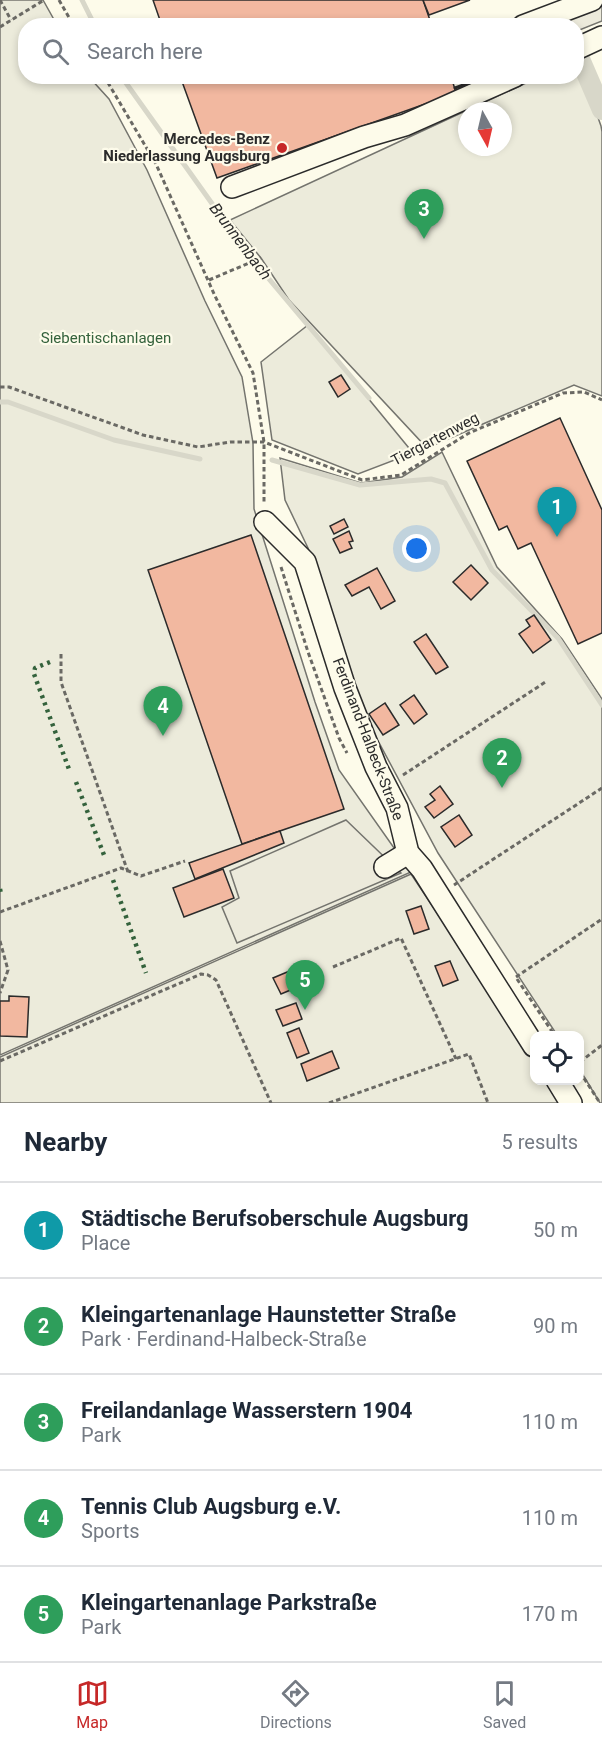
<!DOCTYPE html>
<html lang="en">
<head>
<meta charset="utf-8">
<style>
  :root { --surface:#fff; --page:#f2f2f3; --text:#1f2937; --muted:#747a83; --line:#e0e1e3; --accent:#c62828 }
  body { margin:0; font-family:Roboto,sans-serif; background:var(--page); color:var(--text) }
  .controls { position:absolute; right:18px; bottom:18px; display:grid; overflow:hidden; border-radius:12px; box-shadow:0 3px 9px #0003 }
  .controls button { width:54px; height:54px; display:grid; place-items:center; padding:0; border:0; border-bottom:2px solid var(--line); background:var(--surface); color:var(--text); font:30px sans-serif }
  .compass { position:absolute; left:458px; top:102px; width:54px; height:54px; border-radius:50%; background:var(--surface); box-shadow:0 3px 9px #0003; rotate:172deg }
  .you { position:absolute; left:417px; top:549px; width:21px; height:21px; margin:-15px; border:4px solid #fff; border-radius:50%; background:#1a73e8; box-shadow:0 0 0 9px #1a73e833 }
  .badge { display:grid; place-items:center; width:39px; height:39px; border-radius:50%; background:var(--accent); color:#fff; font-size:20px; font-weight:700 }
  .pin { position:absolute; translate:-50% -50px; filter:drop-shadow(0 2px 3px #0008) }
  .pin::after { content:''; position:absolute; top:32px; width:21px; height:18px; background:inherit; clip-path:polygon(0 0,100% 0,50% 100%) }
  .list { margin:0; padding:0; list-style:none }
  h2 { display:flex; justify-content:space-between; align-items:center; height:78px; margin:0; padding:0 24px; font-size:26px }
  h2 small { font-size:20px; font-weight:400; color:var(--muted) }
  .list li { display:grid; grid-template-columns:39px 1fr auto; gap:18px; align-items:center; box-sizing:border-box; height:96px; padding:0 24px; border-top:2px solid var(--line) }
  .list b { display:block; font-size:22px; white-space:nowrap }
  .list p { margin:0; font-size:20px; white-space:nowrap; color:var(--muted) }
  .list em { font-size:20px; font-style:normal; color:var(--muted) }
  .icon { flex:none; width:33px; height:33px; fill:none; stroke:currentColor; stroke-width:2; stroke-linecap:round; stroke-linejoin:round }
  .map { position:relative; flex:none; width:602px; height:1103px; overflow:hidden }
  .search { position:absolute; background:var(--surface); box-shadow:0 3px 9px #0003; left:18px; right:18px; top:18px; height:66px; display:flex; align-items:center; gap:15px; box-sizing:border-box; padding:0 21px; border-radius:24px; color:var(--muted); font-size:22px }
  .sheet { height:558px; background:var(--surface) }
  nav { display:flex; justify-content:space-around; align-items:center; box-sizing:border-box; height:84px; border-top:2px solid var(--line); background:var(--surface); font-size:16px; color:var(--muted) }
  nav a { display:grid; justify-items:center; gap:3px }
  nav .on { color:var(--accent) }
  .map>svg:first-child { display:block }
</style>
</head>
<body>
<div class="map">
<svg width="602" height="1103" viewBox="0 0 602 1103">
  <rect width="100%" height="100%" fill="#fdfbea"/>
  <g fill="#ecebdb" stroke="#74746e" stroke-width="1.5" fill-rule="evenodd">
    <path d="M0,0H43L57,25L26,26V76L89,77L109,99L147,170L205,301L242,377L253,443L254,509L315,702L339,770L411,872L0,1055Z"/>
    <path d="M577,59L601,126L602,132V396L574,385L427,448L289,300L261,258L230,220L539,77L576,76ZM467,111H503V147H467Z"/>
    <path d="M308,325L413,453L358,474L272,440L261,362Z"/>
    <path d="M442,452L497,567L562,639L602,699V1103H600L580,1070V1036L557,1035L438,853L368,722L324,601L308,548L285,500L280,458L361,483L402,477Z"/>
    <path d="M411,874L534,1057V1080L550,1081L565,1103H0V1057Z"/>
  </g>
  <g fill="#eceadb" stroke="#74746e" stroke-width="1.5">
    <path d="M562,0H602V21L577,31L576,26L572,25Z"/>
    <path d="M346,820L401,873L237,943L222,907L239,898L230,871Z"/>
  </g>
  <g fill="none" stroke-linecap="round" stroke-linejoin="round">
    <g stroke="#d8d7c9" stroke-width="5">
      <path d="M82,0L95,26"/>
      <path d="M121,76L248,254L369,398"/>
      <path d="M0,402H8L114,440L200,459"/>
      <path d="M272,460L360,485L431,479L445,483L492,570L558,638L602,705"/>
    </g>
    <path stroke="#d8d7c9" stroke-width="20" d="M580,59L602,110"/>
  </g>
  <g fill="#f2b8a0" stroke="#2b2b2b" stroke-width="1.5">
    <path d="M153,0H423L432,26H162Z"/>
    <path d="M423,0H470L429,15Z"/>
    <path d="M180,76H451L456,93L217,178Z"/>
    <path d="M341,375L350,389L338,397L329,382Z"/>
    <path d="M560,418L602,510V633L578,644L531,543L518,549L507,526L499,530L467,461Z"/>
    <path d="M344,519L348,527L334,534L330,526Z"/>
    <path d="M349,531L353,541L349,542L352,548L340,553L333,539Z"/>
    <path d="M251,535L344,809L242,844L148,570Z"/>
    <path d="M471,565L488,583L471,600L453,582Z"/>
    <path d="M377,568L395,601L381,609L369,587L352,596L345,585Z"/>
    <path d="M534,615L551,640L533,653L519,634L530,626L526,620Z"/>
    <path d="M426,634L448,667L436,674L414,642Z"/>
    <path d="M414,695L427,714L414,724L400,705Z"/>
    <path d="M385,703L399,725L383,735L369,714Z"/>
    <path d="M440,786L453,804L434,818L425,807L435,800L430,794Z"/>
    <path d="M459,815L472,835L455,847L441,827Z"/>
    <path d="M280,831L284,843L195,879L189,863Z"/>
    <path d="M223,869L234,898L184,917L173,888Z"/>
    <path d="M421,906L429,929L414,934L406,911Z"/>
    <path d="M450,961L458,980L443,986L435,966Z"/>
    <path d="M292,970L300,986L281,994L273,978Z"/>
    <path d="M9,996L29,997L27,1037L0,1036V1001H9Z"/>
    <path d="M296,1003L302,1019L283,1026L276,1010Z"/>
    <path d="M299,1028L309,1053L297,1058L287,1033Z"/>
    <path d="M332,1051L339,1068L307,1081L301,1064Z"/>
  </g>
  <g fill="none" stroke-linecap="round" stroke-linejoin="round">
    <defs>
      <g id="minor">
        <path d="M523,26L592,0"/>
        <path d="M576,49L602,37"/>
        <path d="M232,187L364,137L405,125L515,76"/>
        <path d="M265,522L305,562L345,688L376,767L397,808L408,853L422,869L534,1046"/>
        <path d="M385,867L408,853"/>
        <path d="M557,1080L571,1103"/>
      </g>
    </defs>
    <use href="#minor" stroke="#2b2b2b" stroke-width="24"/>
    <g stroke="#6a6964" stroke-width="3" stroke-dasharray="4.5 3" stroke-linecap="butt">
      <path d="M0,0L11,20"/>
      <path d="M59,0L74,26"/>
      <path d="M0,27L44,0"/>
      <path d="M104,76L156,164L215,296L253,373L264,442V503"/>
      <path d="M209,280L261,258"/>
      <path d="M0,387H9L143,435L198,447L230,442H264L362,480L401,475L469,433L563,393L584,392L602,400"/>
      <path d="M281,567L308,652L339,738L347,753"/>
      <path d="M61,654V682L128,872"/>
      <path d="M403,775L547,681"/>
      <path d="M454,885L602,788"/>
      <path d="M0,912L121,868L141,876L185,861"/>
      <path d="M0,941L8,970L0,993"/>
      <path d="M333,967L401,938L456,1059"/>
      <path d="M516,977L602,919"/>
      <path d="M517,979L555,1036"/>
      <path d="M0,1061L201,974L208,975L216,980L271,1103"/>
      <path d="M580,1062L602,1045"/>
      <path d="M580,1072L600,1103"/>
      <path d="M329,1103L469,1054L488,1103"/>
    </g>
    <use href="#minor" stroke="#fdfbea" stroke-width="21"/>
    <g stroke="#34623c" stroke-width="4.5" stroke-dasharray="3 4.5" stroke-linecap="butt">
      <path d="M50,662L35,668L34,674L70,772"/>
      <path d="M76,782L104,855"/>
      <path d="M113,880L146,973"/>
      <path d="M0,889L1,894"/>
    </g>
    <path stroke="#2b2b2b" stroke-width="3" d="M455,88L488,76"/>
  </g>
  <circle fill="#c62828" stroke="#fdfbea" stroke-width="2" cx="282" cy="148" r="6"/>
  <g text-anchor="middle" stroke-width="4.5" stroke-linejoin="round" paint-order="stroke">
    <g font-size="15" font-weight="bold" fill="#2b2b2b" stroke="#fdfbea" text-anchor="end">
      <text x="270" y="144">Mercedes-Benz<tspan x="270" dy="17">Niederlassung Augsburg</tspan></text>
    </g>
    <g font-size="15" fill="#34623c" stroke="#fdfbea">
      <text x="106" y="343">Siebentischanlagen</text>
    </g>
    <g font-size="15" fill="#2b2b2b" stroke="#fdfbea">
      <text transform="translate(435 439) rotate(-28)" y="5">Tiergartenweg</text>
      <text transform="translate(368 739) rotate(69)" y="5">Ferdinand-Halbeck-Straße</text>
    </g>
    <g font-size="16" font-style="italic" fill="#2b2b2b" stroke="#fdfbea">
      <text transform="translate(241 241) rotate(53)" y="6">Brunnenbach</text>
    </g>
  </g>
</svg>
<div class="controls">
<button><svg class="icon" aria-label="locate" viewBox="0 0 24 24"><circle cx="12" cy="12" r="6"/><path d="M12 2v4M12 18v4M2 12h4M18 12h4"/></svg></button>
</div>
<svg class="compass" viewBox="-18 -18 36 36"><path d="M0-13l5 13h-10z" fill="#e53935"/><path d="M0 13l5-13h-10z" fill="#747a83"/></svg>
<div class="you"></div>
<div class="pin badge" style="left:557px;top:537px;background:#0f9aa8">1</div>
<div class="pin badge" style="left:502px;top:788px;background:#2e9e5b">2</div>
<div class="pin badge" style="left:424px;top:239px;background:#2e9e5b">3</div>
<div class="pin badge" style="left:163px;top:736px;background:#2e9e5b">4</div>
<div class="pin badge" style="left:305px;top:1010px;background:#2e9e5b">5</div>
<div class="search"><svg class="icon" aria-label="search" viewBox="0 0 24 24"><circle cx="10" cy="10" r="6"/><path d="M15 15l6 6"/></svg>Search here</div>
</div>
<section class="sheet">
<h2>Nearby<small>5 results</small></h2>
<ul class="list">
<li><span class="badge" style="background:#0f9aa8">1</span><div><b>Städtische Berufsoberschule Augsburg</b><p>Place</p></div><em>50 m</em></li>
<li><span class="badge" style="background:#2e9e5b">2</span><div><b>Kleingartenanlage Haunstetter Straße</b><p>Park · Ferdinand-Halbeck-Straße</p></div><em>90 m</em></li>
<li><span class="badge" style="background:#2e9e5b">3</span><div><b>Freilandanlage Wasserstern 1904</b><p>Park</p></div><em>110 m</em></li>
<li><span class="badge" style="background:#2e9e5b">4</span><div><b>Tennis Club Augsburg e.V.</b><p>Sports</p></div><em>110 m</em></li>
<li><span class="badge" style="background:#2e9e5b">5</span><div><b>Kleingartenanlage Parkstraße</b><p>Park</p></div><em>170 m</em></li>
</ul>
</section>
<nav>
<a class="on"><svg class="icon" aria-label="map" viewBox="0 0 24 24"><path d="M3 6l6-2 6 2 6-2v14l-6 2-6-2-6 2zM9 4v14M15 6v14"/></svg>Map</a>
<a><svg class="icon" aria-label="directions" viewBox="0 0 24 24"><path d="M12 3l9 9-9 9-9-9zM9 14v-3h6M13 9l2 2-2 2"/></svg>Directions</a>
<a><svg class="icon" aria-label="saved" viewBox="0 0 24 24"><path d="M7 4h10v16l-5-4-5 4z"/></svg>Saved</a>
</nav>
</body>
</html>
